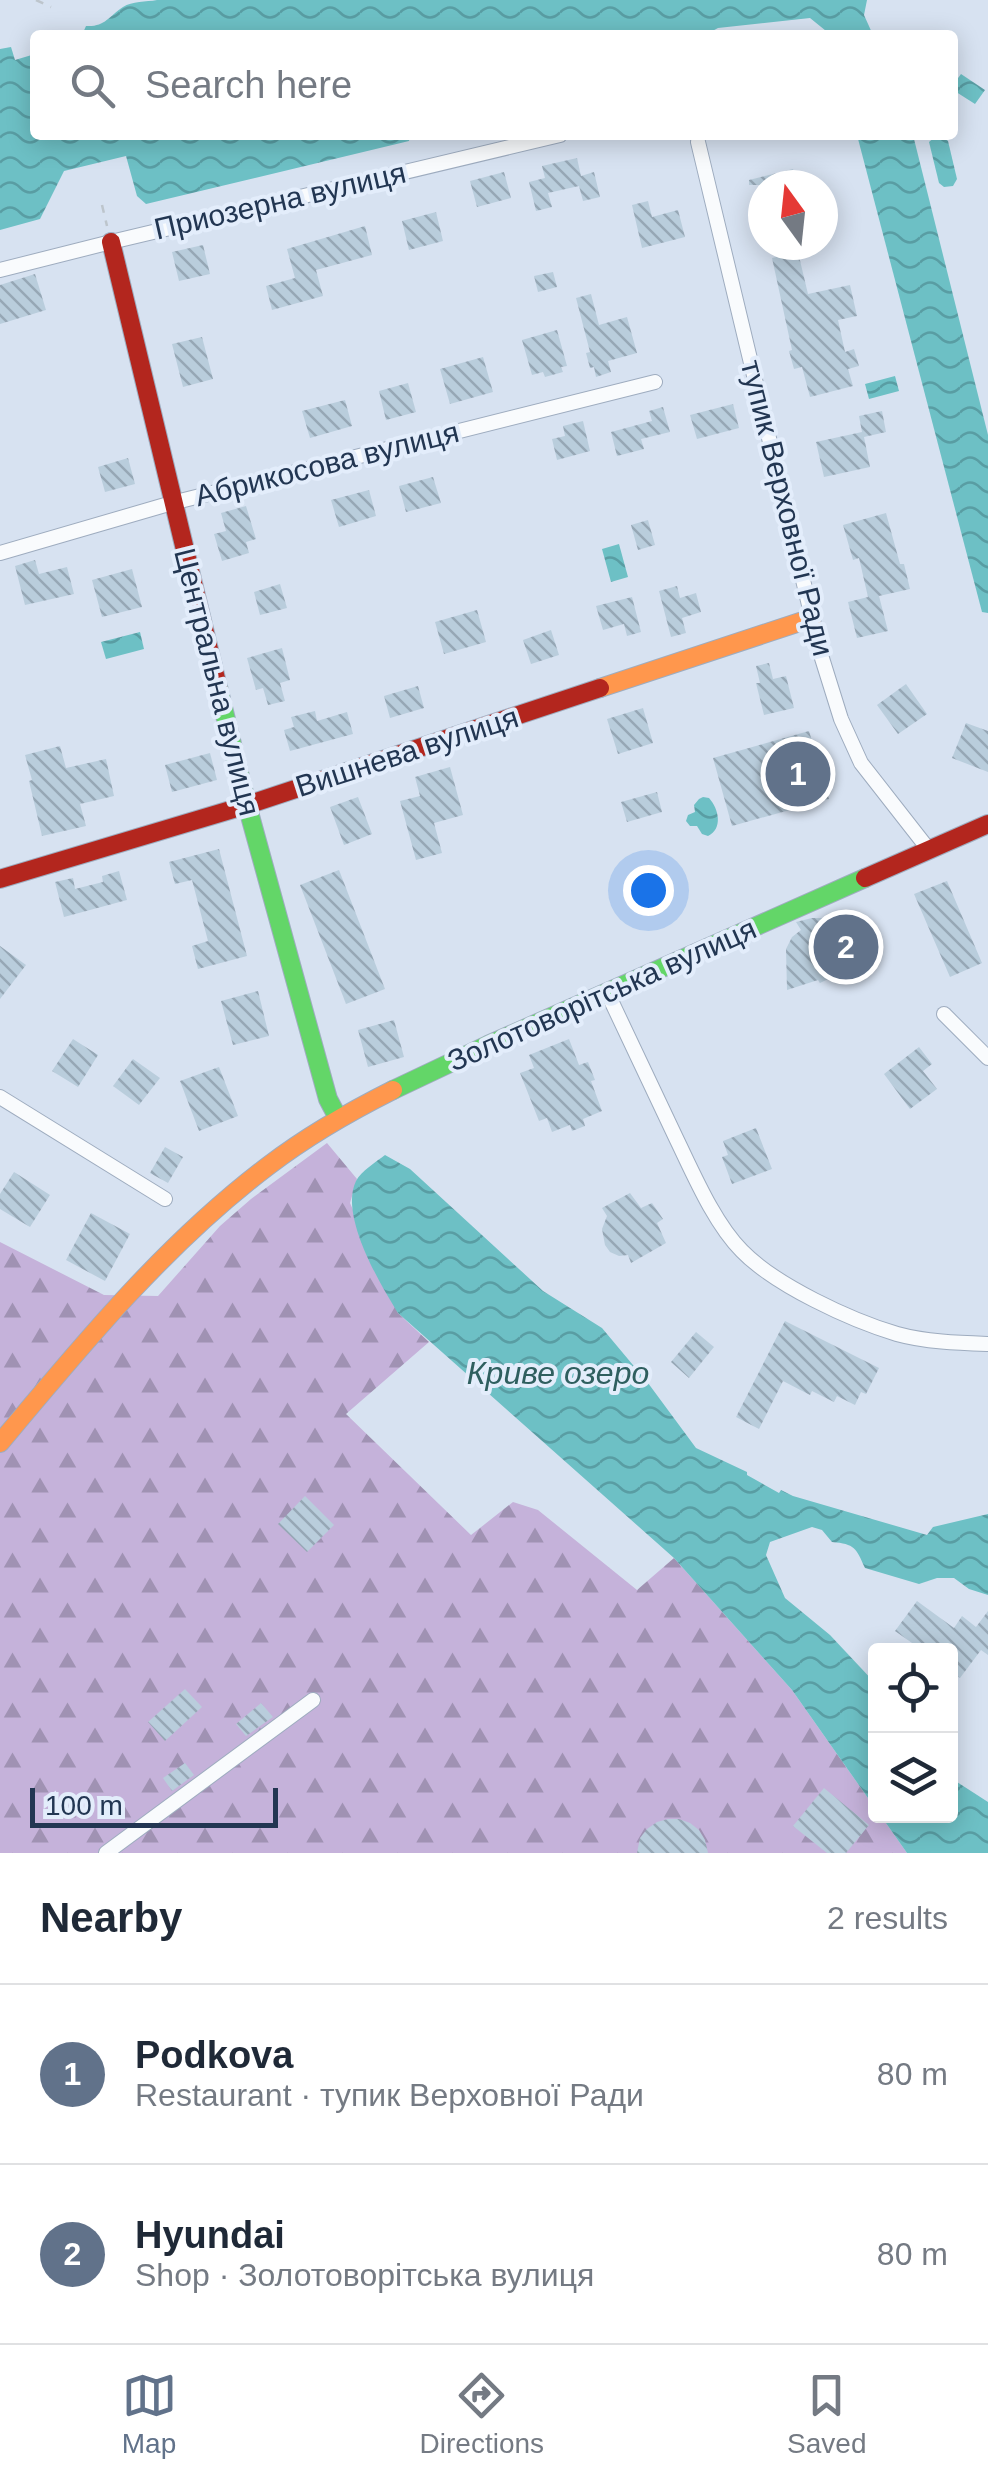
<!DOCTYPE html>
<html lang="en">
<head>
<meta charset="utf-8">
<style>
  :root { --surface:#fff; --page:#f6f6f7; --text:#1f2937; --muted:#747a83; --line:#e0e1e3; --accent:#61728a }
  body { margin:0; font-family:Helvetica,sans-serif; background:var(--page); color:var(--text) }
  .controls { position:absolute; right:30px; bottom:30px; display:grid; overflow:hidden; border-radius:10px; box-shadow:0 5px 25px #0003 }
  .controls button { width:90px; height:90px; display:grid; place-items:center; padding:0; border:0; border-bottom:2px solid var(--line); background:var(--surface); color:var(--text); font:50px sans-serif }
  .compass { position:absolute; left:748px; top:170px; width:90px; height:90px; border-radius:50%; background:var(--surface); box-shadow:0 5px 25px #0003; rotate:345deg }
  .scale { position:absolute; left:30px; bottom:25px; width:248px; box-sizing:border-box; padding-left:10px; border:5px solid #223652; border-top:0; font-size:28px; line-height:35px; white-space:nowrap; color:#223652; -webkit-text-stroke:8px #e3edfb; paint-order:stroke }
  .you { position:absolute; left:648px; top:890px; width:35px; height:35px; margin:-25px; border:8px solid #fff; border-radius:50%; background:#1a73e8; box-shadow:0 0 0 15px #1a73e833 }
  .badge { display:grid; place-items:center; width:65px; height:65px; border-radius:50%; background:var(--accent); color:#fff; font-size:32px; font-weight:700 }
  .pin { position:absolute; translate:-50% -50%; border:5px solid #fff; box-shadow:0 2px 10px #0006 }
  .list { margin:0; padding:0; list-style:none }
  h2 { display:flex; justify-content:space-between; align-items:center; height:130px; margin:0; padding:0 40px; font-size:42px }
  h2 small { font-size:32px; font-weight:400; color:var(--muted) }
  .list li { display:grid; grid-template-columns:65px 1fr auto; gap:30px; align-items:center; box-sizing:border-box; height:180px; padding:0 40px; border-top:2px solid var(--line) }
  .list b { display:block; font-size:38px; white-space:nowrap }
  .list p { margin:0; font-size:32px; white-space:nowrap; color:var(--muted) }
  .list em { font-size:32px; font-style:normal; color:var(--muted) }
  .icon { flex:none; width:55px; height:55px; fill:none; stroke:currentColor; stroke-width:2; stroke-linecap:round; stroke-linejoin:round }
  .map { position:relative; flex:none; width:988px; height:1853px; overflow:hidden }
  .search { position:absolute; background:var(--surface); box-shadow:0 5px 25px #0003; left:30px; right:30px; top:30px; height:110px; display:flex; align-items:center; gap:25px; box-sizing:border-box; padding:0 35px; border-radius:10px; color:var(--muted); font-size:38px }
  .sheet { height:490px; background:var(--surface) }
  nav { display:flex; justify-content:space-around; align-items:center; box-sizing:border-box; height:140px; border-top:2px solid var(--line); background:var(--surface); font-size:28px; color:var(--muted) }
  nav a { display:grid; justify-items:center; gap:5px }
  nav .on { color:var(--accent) }
  .map>svg:first-child { display:block }
</style>
</head>
<body>
<div class="map">
<svg width="988" height="1853" viewBox="0 0 988 1853">
  <defs>
    <pattern id="forest-firs" width="22" height="20" patternUnits="userSpaceOnUse" patternTransform="scale(2.5)"><rect width="22" height="20" fill="#c5b2da"/><path d="M5 1l3.5 6h-7zM16 11l3.5 6h-7z" fill="#a092b3"/></pattern>
    <pattern id="water-waves" width="16" height="10" patternUnits="userSpaceOnUse" patternTransform="scale(2.5)"><rect width="16" height="10" fill="#6dc0c5"/><path d="M0 5q4-4 8 0t8 0" fill="none" stroke="#599da3"/></pattern>
    <pattern id="building-back-hatch" width="6" height="6" patternUnits="userSpaceOnUse" patternTransform="scale(2.5)"><rect width="6" height="6" fill="#b9cddc"/><path d="M-1 5l2 2M0 0l6 6M5-1l2 2" fill="none" stroke="#96a7b5"/></pattern>
  </defs>
  <rect width="100%" height="100%" fill="#d7e2f1"/>
  <path fill="url(#forest-firs)" d="M327,1143L357,1179L350,1203L398,1313L429,1342L346,1414L471,1535L513,1502L538,1510L637,1590L674,1558L792,1690L875,1808L876,1816H881L907,1853H0V1242L104,1295L158,1296L220,1226L251,1199Z"/>
  <g fill="url(#water-waves)">
    <path d="M157,0H867L864,15L873,35H831L810,18L718,28L705,35H82L86,26C105,27 108,17 123,7C132,1 146,2 157,0Z"/>
    <path d="M11,47L15,60L35,54V135H410L409,141L146,204L137,196L126,156L64,171L40,219L0,230V49Z"/>
    <path d="M961,74L985,90L975,104L953,90V85Z"/>
    <path d="M857,135H913L988,435V613L982,612Z"/>
    <path d="M943,136L948,141L957,179L953,186L944,187L939,183L929,142L935,137Z"/>
    <path d="M895,376L899,391L869,399L865,384Z"/>
    <path d="M619,544L628,577L611,582L602,549Z"/>
    <path d="M140,632L144,649L106,659L101,642Z"/>
    <path d="M703,797L709,798C719,809 723,829 708,836L702,834L697,826H690L686,821L688,815L695,812L694,805L699,799Z"/>
    <path d="M385,1155L410,1169L543,1291L602,1328L648,1383L696,1448L747,1472V1475L779,1493L781,1490L793,1496L927,1535L933,1527L988,1514V1595L969,1589L954,1578H937L919,1584L865,1568C856,1548 855,1544 832,1542L822,1530L812,1527L770,1542L766,1555L785,1598L830,1635L875,1683V1808L792,1690L674,1558L398,1313C380,1284 339,1215 356,1181C361,1171 376,1162 385,1155Z"/>
    <path d="M951,1773L957,1782L988,1802V1853H907L881,1816H950Z"/>
  </g>
  <g fill="url(#building-back-hatch)">
    <path d="M577,158L581,176L594,172L600,197L583,201L579,186L548,193L552,207L536,211L529,182L545,178L542,166Z"/>
    <path d="M793,169L797,185H749V180Z"/>
    <path d="M504,172L511,198L477,207L470,181Z"/>
    <path d="M648,201L652,217L678,210L685,237L642,248L632,205Z"/>
    <path d="M436,212L443,241L409,250L402,221Z"/>
    <path d="M365,226L372,255L316,270L323,296L272,310L266,286L295,278L287,249Z"/>
    <path d="M203,245L210,274L179,281L172,252Z"/>
    <path d="M798,252L808,294L850,285L857,316L838,320L845,352L854,349L859,366L848,369L853,386L810,397L802,367L794,369L789,351L792,350L772,258Z"/>
    <path d="M553,272L557,287L538,292L534,276Z"/>
    <path d="M35,274L46,310L0,324V285Z"/>
    <path d="M591,294L599,325L627,317L637,353L608,361L611,372L596,377L594,367L590,368L586,353L590,352L576,298Z"/>
    <path d="M557,330L567,366L561,367L563,372L545,377L543,372L532,375L522,340Z"/>
    <path d="M202,337L213,379L183,387L172,344Z"/>
    <path d="M483,357L493,392L450,404L440,369Z"/>
    <path d="M408,383L416,412L386,420L379,391Z"/>
    <path d="M345,400L352,426L310,438L302,411Z"/>
    <path d="M733,404L739,428L697,439L690,415Z"/>
    <path d="M663,407L670,432L641,439L644,449L617,456L611,432L652,421L649,411Z"/>
    <path d="M882,411L886,432L864,437L870,467L824,477L816,442L862,432L859,416Z"/>
    <path d="M583,421L590,451L557,460L552,439L565,436L563,426Z"/>
    <path d="M128,458L135,484L105,492L98,467Z"/>
    <path d="M433,477L441,503L406,512L399,486Z"/>
    <path d="M369,490L376,516L339,527L331,500Z"/>
    <path d="M246,506L256,539L246,542L249,553L222,561L214,534L226,531L221,513Z"/>
    <path d="M886,513L900,564H904L910,589L879,596L888,631L857,638L848,602L868,597L859,558L853,560L843,525Z"/>
    <path d="M648,520L655,545L638,550L631,525Z"/>
    <path d="M35,560L39,574L67,567L74,594L25,605L15,566Z"/>
    <path d="M132,569L142,607L102,617L92,580Z"/>
    <path d="M280,584L287,608L260,615L254,592Z"/>
    <path d="M677,586L680,598L696,593L701,612L682,618L686,633L671,637L659,591Z"/>
    <path d="M632,597L641,632L627,636L624,624L603,630L596,606Z"/>
    <path d="M477,610L486,642L444,654L435,622Z"/>
    <path d="M551,630L559,655L531,664L523,640Z"/>
    <path d="M282,648L290,680L280,683L285,701L268,705L263,688L256,690L247,658Z"/>
    <path d="M769,663L773,679L786,676L794,708L764,715L756,683H760L756,666Z"/>
    <path d="M906,684L927,714L898,734L877,705Z"/>
    <path d="M418,686L424,708L390,718L384,696Z"/>
    <path d="M643,708L653,743L618,754L607,719Z"/>
    <path d="M315,711L317,721L347,712L353,734L290,751L284,730L294,727L291,717Z"/>
    <path d="M966,723L988,731V772L952,758Z"/>
    <path d="M809,731L829,799L732,826L713,758Z"/>
    <path d="M60,746L66,768L106,759L114,796L80,804L86,826L42,836L29,781L32,780L25,755Z"/>
    <path d="M210,753L217,780L172,792L165,765Z"/>
    <path d="M450,767L463,815L434,823L442,853L416,860L400,801L420,796L415,777Z"/>
    <path d="M657,792L662,812L627,822L621,802Z"/>
    <path d="M358,797L372,834L344,845L330,807Z"/>
    <path d="M219,849L247,956L198,969L192,946L208,941L192,880L175,884L169,862Z"/>
    <path d="M339,870L385,989L346,1004L300,885Z"/>
    <path d="M119,871L127,900L64,917L55,882L73,878L75,889L103,882L102,876Z"/>
    <path d="M947,881L982,963L950,977L914,894Z"/>
    <path d="M812,918H823L845,927L849,922L872,946L859,961L838,974L820,983L818,980L787,990L786,949L792,937L801,930L796,922Z"/>
    <path d="M0,946L26,965L0,999Z"/>
    <path d="M258,991L269,1036L233,1045L221,1001Z"/>
    <path d="M394,1020L404,1057L368,1067L358,1030Z"/>
    <path d="M73,1039L98,1055L78,1087L52,1071Z"/>
    <path d="M569,1039L579,1065L588,1062L595,1080L591,1081L602,1111L583,1119L585,1126L572,1131L570,1125L552,1132L547,1118L539,1121L520,1073L534,1068L529,1055Z"/>
    <path d="M919,1047L932,1064L923,1071L937,1089L910,1109L884,1074Z"/>
    <path d="M133,1059L160,1078L139,1105L113,1086Z"/>
    <path d="M219,1067L238,1116L199,1131L180,1081Z"/>
    <path d="M756,1128L772,1169L732,1184L722,1157L728,1155L723,1141Z"/>
    <path d="M165,1147L183,1157L168,1183L150,1173Z"/>
    <path d="M14,1172L50,1195L30,1227L0,1209V1194Z"/>
    <path d="M630,1193L641,1208L652,1203L663,1219L657,1223L666,1243L631,1263L628,1255L619,1256L610,1252L605,1245L602,1229L607,1216L602,1208Z"/>
    <path d="M91,1213L130,1234L105,1281L66,1260Z"/>
    <path d="M785,1321L879,1368L866,1394L861,1392L855,1405L837,1396L834,1402L812,1391L810,1395L783,1381L759,1429L736,1417Z"/>
    <path d="M696,1332L714,1347L689,1378L671,1362Z"/>
    <path d="M305,1496L334,1525L307,1552L278,1524Z"/>
    <path d="M917,1601L954,1628L962,1616L976,1627L988,1611V1655L981,1650L960,1678L950,1672V1650H922L895,1631Z"/>
    <path d="M185,1689L202,1707L165,1741L148,1722Z"/>
    <path d="M261,1703L273,1717L246,1736L236,1724Z"/>
    <path d="M185,1763L194,1775L172,1791L163,1778Z"/>
    <path d="M824,1788L869,1825L846,1853H827L793,1826Z"/>
    <path d="M668,1819H679L690,1823L699,1830L705,1840L708,1853H637L640,1838L647,1829L657,1822Z"/>
  </g>
  <g fill="none" stroke-linecap="round" stroke-linejoin="round">
    <defs>
      <g id="street">
        <path d="M698,142L821,655L841,719L861,763L929,850"/>
        <path d="M0,270L111,242L560,135"/>
        <path d="M0,553L172,503L655,382"/>
        <path d="M607,992C630,1041 653,1089 676,1138C693,1173 714,1223 742,1251C775,1285 850,1320 897,1334C926,1342 958,1343 988,1344"/>
        <path d="M944,1014L988,1058"/>
        <path d="M0,1097L165,1199"/>
        <path d="M106,1853L313,1700"/>
      </g>
      <g id="fast">
        <path d="M218,687L247,805L328,1099L338,1118"/>
        <path d="M393,1090L488,1045L865,878"/>
      </g>
      <g id="slow">
        <path d="M600,688L812,618"/>
        <path d="M0,1443C82,1345 165,1244 268,1166C306,1137 349,1112 393,1090"/>
      </g>
      <g id="jam">
        <path d="M111,242L218,687"/>
        <path d="M865,878L988,824"/>
        <path d="M0,879L247,805L600,688"/>
      </g>
    </defs>
    <use href="#street" stroke="#9eacbf" stroke-width="16"/>
    <use href="#fast" stroke="#9eacbf" stroke-width="20"/>
    <use href="#slow" stroke="#9eacbf" stroke-width="20"/>
    <use href="#jam" stroke="#9eacbf" stroke-width="20"/>
    <g stroke="#bdc5cc" stroke-width="2.5" stroke-dasharray="8 8" stroke-linecap="butt">
      <path d="M36,0L51,7"/>
      <path d="M102,205L107,226"/>
    </g>
    <use href="#street" stroke="#f9fbfd" stroke-width="14"/>
    <use href="#fast" stroke="#63d668" stroke-width="18"/>
    <use href="#slow" stroke="#ff974d" stroke-width="18"/>
    <use href="#jam" stroke="#b3261e" stroke-width="18"/>
  </g>
  <g text-anchor="middle" stroke-width="8" stroke-linejoin="round" paint-order="stroke">
    <g font-size="30" fill="#223652" stroke="#e3edfb">
      <text transform="translate(280 201) rotate(-13)" y="10">Приозерна вулиця</text>
      <text transform="translate(327 464) rotate(-14)" y="10">Абрикосова вулиця</text>
      <text transform="translate(787 508) rotate(76)" y="10">тупик Верховної Ради</text>
      <text transform="translate(217 682) rotate(76)" y="10">Центральна вулиця</text>
      <text transform="translate(407 752) rotate(-18)" y="10">Вишнева вулиця</text>
      <text transform="translate(602 995) rotate(-24)" y="10">Золотоворітська вулиця</text>
    </g>
    <g font-size="32" font-style="italic" fill="#2f5f5f" stroke="#e3edfb">
      <text x="558" y="1384">Криве озеро</text>
    </g>
  </g>
</svg>
<div class="controls">
<button><svg class="icon" aria-label="locate" viewBox="0 0 24 24"><circle cx="12" cy="12" r="6"/><path d="M12 2v4M12 18v4M2 12h4M18 12h4"/></svg></button>
<button><svg class="icon" aria-label="layers" viewBox="0 0 24 24"><path d="M12 4l9 5-9 5-9-5zM3 14l9 5 9-5"/></svg></button>
</div>
<svg class="compass" viewBox="-18 -18 36 36"><path d="M0-13l5 13h-10z" fill="#e53935"/><path d="M0 13l5-13h-10z" fill="#747a83"/></svg>
<div class="scale">100 m</div>
<div class="you"></div>
<div class="pin badge" style="left:798px;top:774px">1</div>
<div class="pin badge" style="left:846px;top:947px">2</div>
<div class="search"><svg class="icon" aria-label="search" viewBox="0 0 24 24"><circle cx="10" cy="10" r="6"/><path d="M15 15l6 6"/></svg>Search here</div>
</div>
<section class="sheet">
<h2>Nearby<small>2 results</small></h2>
<ul class="list">
<li><span class="badge">1</span><div><b>Podkova</b><p>Restaurant · тупик Верховної Ради</p></div><em>80 m</em></li>
<li><span class="badge">2</span><div><b>Hyundai</b><p>Shop · Золотоворітська вулиця</p></div><em>80 m</em></li>
</ul>
</section>
<nav>
<a class="on"><svg class="icon" aria-label="map" viewBox="0 0 24 24"><path d="M3 6l6-2 6 2 6-2v14l-6 2-6-2-6 2zM9 4v14M15 6v14"/></svg>Map</a>
<a><svg class="icon" aria-label="directions" viewBox="0 0 24 24"><path d="M12 3l9 9-9 9-9-9zM9 14v-3h6M13 9l2 2-2 2"/></svg>Directions</a>
<a><svg class="icon" aria-label="saved" viewBox="0 0 24 24"><path d="M7 4h10v16l-5-4-5 4z"/></svg>Saved</a>
</nav>
</body>
</html>
